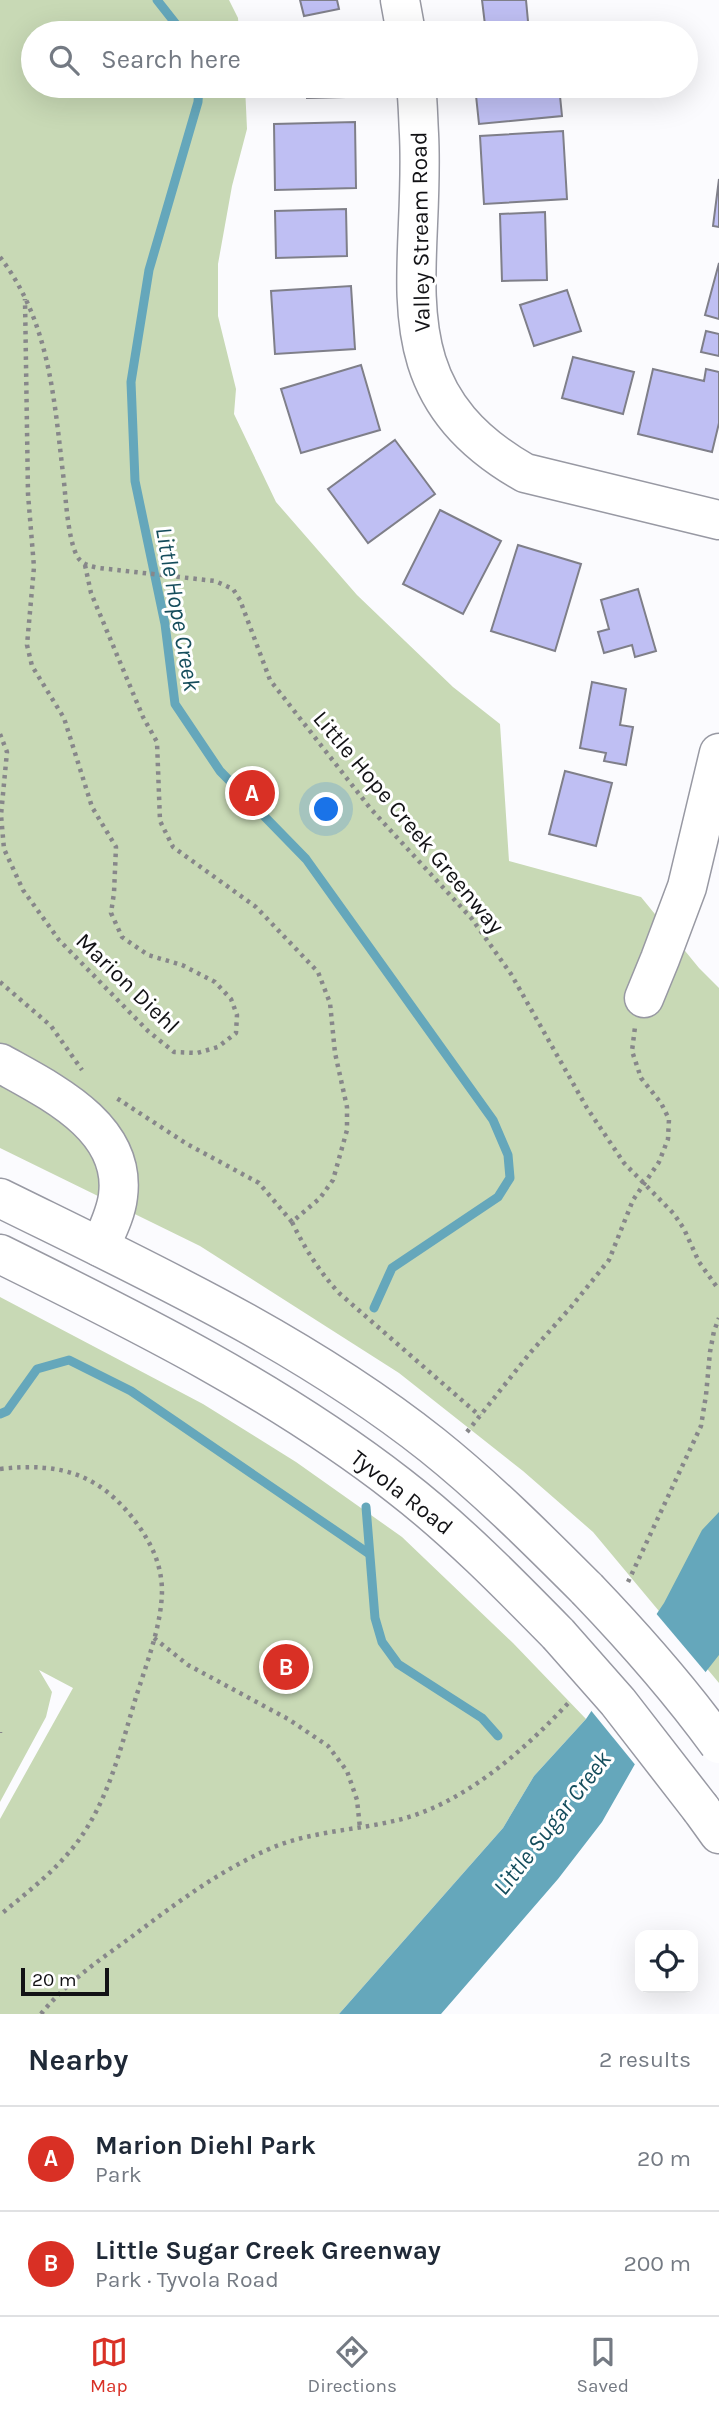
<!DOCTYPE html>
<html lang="en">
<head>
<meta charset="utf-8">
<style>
  :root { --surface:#fff; --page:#f2f2f3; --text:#1f2937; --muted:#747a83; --line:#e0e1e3; --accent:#d93025 }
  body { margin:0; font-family:Karla,sans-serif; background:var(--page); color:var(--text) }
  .controls { position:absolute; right:21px; bottom:21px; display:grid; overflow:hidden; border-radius:14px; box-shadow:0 7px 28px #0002 }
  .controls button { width:63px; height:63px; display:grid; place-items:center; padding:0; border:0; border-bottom:2px solid var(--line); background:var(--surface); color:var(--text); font:35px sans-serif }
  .scale { position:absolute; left:21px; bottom:18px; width:88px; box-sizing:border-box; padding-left:7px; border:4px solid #121215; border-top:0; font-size:19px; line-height:24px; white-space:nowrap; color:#121215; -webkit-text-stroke:5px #fff; paint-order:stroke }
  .you { position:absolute; left:327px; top:810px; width:24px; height:24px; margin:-18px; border:5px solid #fff; border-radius:50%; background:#1a73e8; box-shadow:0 0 0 10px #1a73e833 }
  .badge { display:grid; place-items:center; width:46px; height:46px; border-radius:50%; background:var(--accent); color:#fff; font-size:23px; font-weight:700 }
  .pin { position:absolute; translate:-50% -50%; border:4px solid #fff; box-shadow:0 2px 7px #0006 }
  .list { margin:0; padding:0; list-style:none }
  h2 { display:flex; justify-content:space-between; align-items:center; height:91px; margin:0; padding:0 28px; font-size:30px }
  h2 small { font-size:23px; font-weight:400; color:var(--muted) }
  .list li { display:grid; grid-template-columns:46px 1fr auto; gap:21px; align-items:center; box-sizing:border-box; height:105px; padding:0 28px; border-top:2px solid var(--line) }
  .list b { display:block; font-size:26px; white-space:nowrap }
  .list p { margin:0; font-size:23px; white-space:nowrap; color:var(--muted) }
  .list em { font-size:23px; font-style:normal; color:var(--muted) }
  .icon { flex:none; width:38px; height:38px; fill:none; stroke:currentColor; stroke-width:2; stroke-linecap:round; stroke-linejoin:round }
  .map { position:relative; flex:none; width:719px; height:2014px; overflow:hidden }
  .search { position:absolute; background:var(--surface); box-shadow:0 7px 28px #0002; left:21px; right:21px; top:21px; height:77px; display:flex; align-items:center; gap:18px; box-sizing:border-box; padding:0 24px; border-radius:38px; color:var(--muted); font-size:26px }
  .sheet { height:301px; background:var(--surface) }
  nav { display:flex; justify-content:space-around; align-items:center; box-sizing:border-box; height:98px; border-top:2px solid var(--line); background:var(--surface); font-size:19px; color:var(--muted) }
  nav a { display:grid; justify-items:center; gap:4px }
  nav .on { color:var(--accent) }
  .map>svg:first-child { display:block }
</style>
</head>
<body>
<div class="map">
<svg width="719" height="2014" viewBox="0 0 719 2014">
  <rect width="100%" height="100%" fill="#fbfbfe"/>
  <g fill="#c8d9b5">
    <path d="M0,0H229L238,18L239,33H33V86H245L247,129L232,186L218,264V316L236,389L234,414L276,502L357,595L453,687L500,724L509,861L641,897L699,968L719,988V1683L593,1532L523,1471L399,1373L200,1246L0,1148Z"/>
    <path d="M0,1297L203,1404L296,1462L402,1537L513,1643L586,1719L534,1776L503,1828L339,2014H0V1819L73,1688L39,1670L52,1692L46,1717L0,1802Z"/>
  </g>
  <path fill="#65a7bb" d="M719,1512V1655L639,1757L602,1822L558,1879L441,2014H339L503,1828L534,1776L586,1719L664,1603L702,1530Z"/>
  <path fill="#fbfbfe" d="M654,1611L708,1675L637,1767L589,1708Z"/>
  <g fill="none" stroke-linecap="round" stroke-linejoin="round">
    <g stroke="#65a7bb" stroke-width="9">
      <path d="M157,0L183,33"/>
      <path d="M199,86L198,102L149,270L131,382L135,481L165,624L175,704L220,771L306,859L493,1120L508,1155L510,1178L498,1197L392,1268L374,1308"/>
      <path d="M0,1414L7,1411L37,1369L69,1360L131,1391L368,1553"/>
      <path d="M366,1507L375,1618L382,1642L398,1664L482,1718L498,1736"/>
    </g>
  </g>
  <g fill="#bfbff3" stroke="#7f7f89" stroke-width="2">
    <path d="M300,0H337L339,9L304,16Z"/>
    <path d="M482,0H526L529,32L486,33Z"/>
    <path d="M306,86H345V97L307,98Z"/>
    <path d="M475,86H559L562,116L479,124Z"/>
    <path d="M355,122L356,188L275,190L274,124Z"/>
    <path d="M563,131L567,199L484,204L480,136Z"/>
    <path d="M719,179V227L713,226Z"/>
    <path d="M346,209L347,256L276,258L275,211Z"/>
    <path d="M545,212L547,280L502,281L500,214Z"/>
    <path d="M719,263V319L705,315Z"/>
    <path d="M351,286L355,349L275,354L271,291Z"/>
    <path d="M567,290L581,331L534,346L520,305Z"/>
    <path d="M706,331L719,334V356L701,352Z"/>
    <path d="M573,357L634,372L623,414L562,398Z"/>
    <path d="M361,365L380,430L301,453L281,389Z"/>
    <path d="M653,369L704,381L706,369L719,372V423L712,452L638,434Z"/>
    <path d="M395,440L435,494L368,543L328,489Z"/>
    <path d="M440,510L501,541L463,614L403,584Z"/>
    <path d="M518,545L581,564L555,651L491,631Z"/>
    <path d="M638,589L656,651L635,657L632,645L604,653L598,632L609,629L601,600Z"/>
    <path d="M592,682L626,689L620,725L633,727L626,765L604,761L606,753L580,748Z"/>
    <path d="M565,771L612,783L596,846L549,834Z"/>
  </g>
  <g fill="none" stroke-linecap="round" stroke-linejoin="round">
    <defs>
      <g id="minor">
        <path d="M400,0L406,33"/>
        <path d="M416,86C418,101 418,118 419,134C426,273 376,388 525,473L719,520"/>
        <path d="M644,998L660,959L687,887L719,753"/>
        <path d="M0,1063C50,1091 127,1127 118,1196C116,1214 107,1231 100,1247"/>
      </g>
      <g id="major">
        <path d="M0,1198C148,1271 302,1342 432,1445C487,1489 537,1539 587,1589"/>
        <path d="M0,1254C138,1322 277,1391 399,1486C456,1530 507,1582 558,1634"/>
        <path d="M701,1809L719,1834"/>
      </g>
    </defs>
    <use href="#minor" stroke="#9899a3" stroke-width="41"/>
    <use href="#major" stroke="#9899a3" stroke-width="41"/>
    <g stroke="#87878a" stroke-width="4.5" stroke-dasharray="3.5 5" stroke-linecap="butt">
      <path d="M0,257C51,324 54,401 64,482C66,502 68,538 77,556C82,565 90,566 99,568L215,581L233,589L240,600L270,680L370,808L472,919L511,974L587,1108L624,1163L674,1214L684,1229L699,1262L719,1290"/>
      <path d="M85,565L91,593L143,717L157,742L160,821L173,847L256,907L318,972L330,1003L335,1053L347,1107V1130L333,1180L320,1198L292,1222L259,1183L187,1144L115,1097"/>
      <path d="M0,734L7,752L1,815L4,849L23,890L59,940L148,1031L174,1052L197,1053L218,1047L236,1033L237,1015L231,999L215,982L182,965L148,955L122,937L111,913L114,893L116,847L92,807L64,718L32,666L27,645L34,567L28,494L25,299"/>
      <path d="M0,982L51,1026L82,1070"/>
      <path d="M292,1222C305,1249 319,1271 339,1293L480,1416"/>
      <path d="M467,1432L530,1353L571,1307L609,1260L633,1200L659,1162L668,1139L669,1119L661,1103L641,1078L632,1051L635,1027"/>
      <path d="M0,1469C61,1462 101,1474 138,1525C152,1545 161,1564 162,1589C162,1628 144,1669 133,1707C120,1751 109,1795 83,1834C61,1867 30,1890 0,1915"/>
      <path d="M628,1582L701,1426L706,1395L710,1352L714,1331L719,1318"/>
      <path d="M154,1638L188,1665L288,1719L328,1746L347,1771L357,1800L360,1828"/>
      <path d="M0,1732V1733"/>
      <path d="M41,2014C66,1983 98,1961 130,1938C175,1904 221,1869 274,1847C313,1831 358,1830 398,1820C464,1804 526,1749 571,1700"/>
    </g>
    <use href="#minor" stroke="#fff" stroke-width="38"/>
    <use href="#major" stroke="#fff" stroke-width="38"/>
    <defs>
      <g id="major-bridge">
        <path d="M587,1589C634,1638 679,1689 719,1744"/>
        <path d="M558,1634L618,1702L701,1809"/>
      </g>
    </defs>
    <use href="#major-bridge" stroke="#9899a3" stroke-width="41" stroke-linecap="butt"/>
    <use href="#major-bridge" stroke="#fff" stroke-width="38"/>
  </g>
  <g text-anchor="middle" stroke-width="6" stroke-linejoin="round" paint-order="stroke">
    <g font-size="23" fill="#121215" stroke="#fff">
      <text transform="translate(420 232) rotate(-91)" y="8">Valley Stream Road</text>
      <text transform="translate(409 822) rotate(50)" y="8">Little Hope Creek Greenway</text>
      <text transform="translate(128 983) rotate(44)" y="8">Marion Diehl</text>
      <text transform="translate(402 1492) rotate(38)" y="8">Tyvola Road</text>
    </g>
    <g font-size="24" font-style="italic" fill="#154d5c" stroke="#fff">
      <text transform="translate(178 609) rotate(80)" y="8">Little Hope Creek</text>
      <text transform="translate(552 1823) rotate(-52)" y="8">Little Sugar Creek</text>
    </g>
  </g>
</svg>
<div class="controls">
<button><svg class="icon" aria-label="locate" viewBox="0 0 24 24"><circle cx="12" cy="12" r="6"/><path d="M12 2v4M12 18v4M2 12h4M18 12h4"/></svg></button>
</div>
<div class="scale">20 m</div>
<div class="you"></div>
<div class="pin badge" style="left:252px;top:793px">A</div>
<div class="pin badge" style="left:286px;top:1667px">B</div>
<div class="search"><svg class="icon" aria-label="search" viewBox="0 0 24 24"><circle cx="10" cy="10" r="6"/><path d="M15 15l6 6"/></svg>Search here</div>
</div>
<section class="sheet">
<h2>Nearby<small>2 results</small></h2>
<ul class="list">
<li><span class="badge">A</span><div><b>Marion Diehl Park</b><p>Park</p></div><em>20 m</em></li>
<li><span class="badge">B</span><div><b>Little Sugar Creek Greenway</b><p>Park · Tyvola Road</p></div><em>200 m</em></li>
</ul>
</section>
<nav>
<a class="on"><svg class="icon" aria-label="map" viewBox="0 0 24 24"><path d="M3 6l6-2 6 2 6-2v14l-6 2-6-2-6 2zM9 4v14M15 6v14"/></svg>Map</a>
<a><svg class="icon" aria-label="directions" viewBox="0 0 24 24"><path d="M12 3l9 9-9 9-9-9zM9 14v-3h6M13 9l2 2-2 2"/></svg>Directions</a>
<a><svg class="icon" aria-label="saved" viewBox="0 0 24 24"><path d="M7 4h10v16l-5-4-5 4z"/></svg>Saved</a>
</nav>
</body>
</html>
